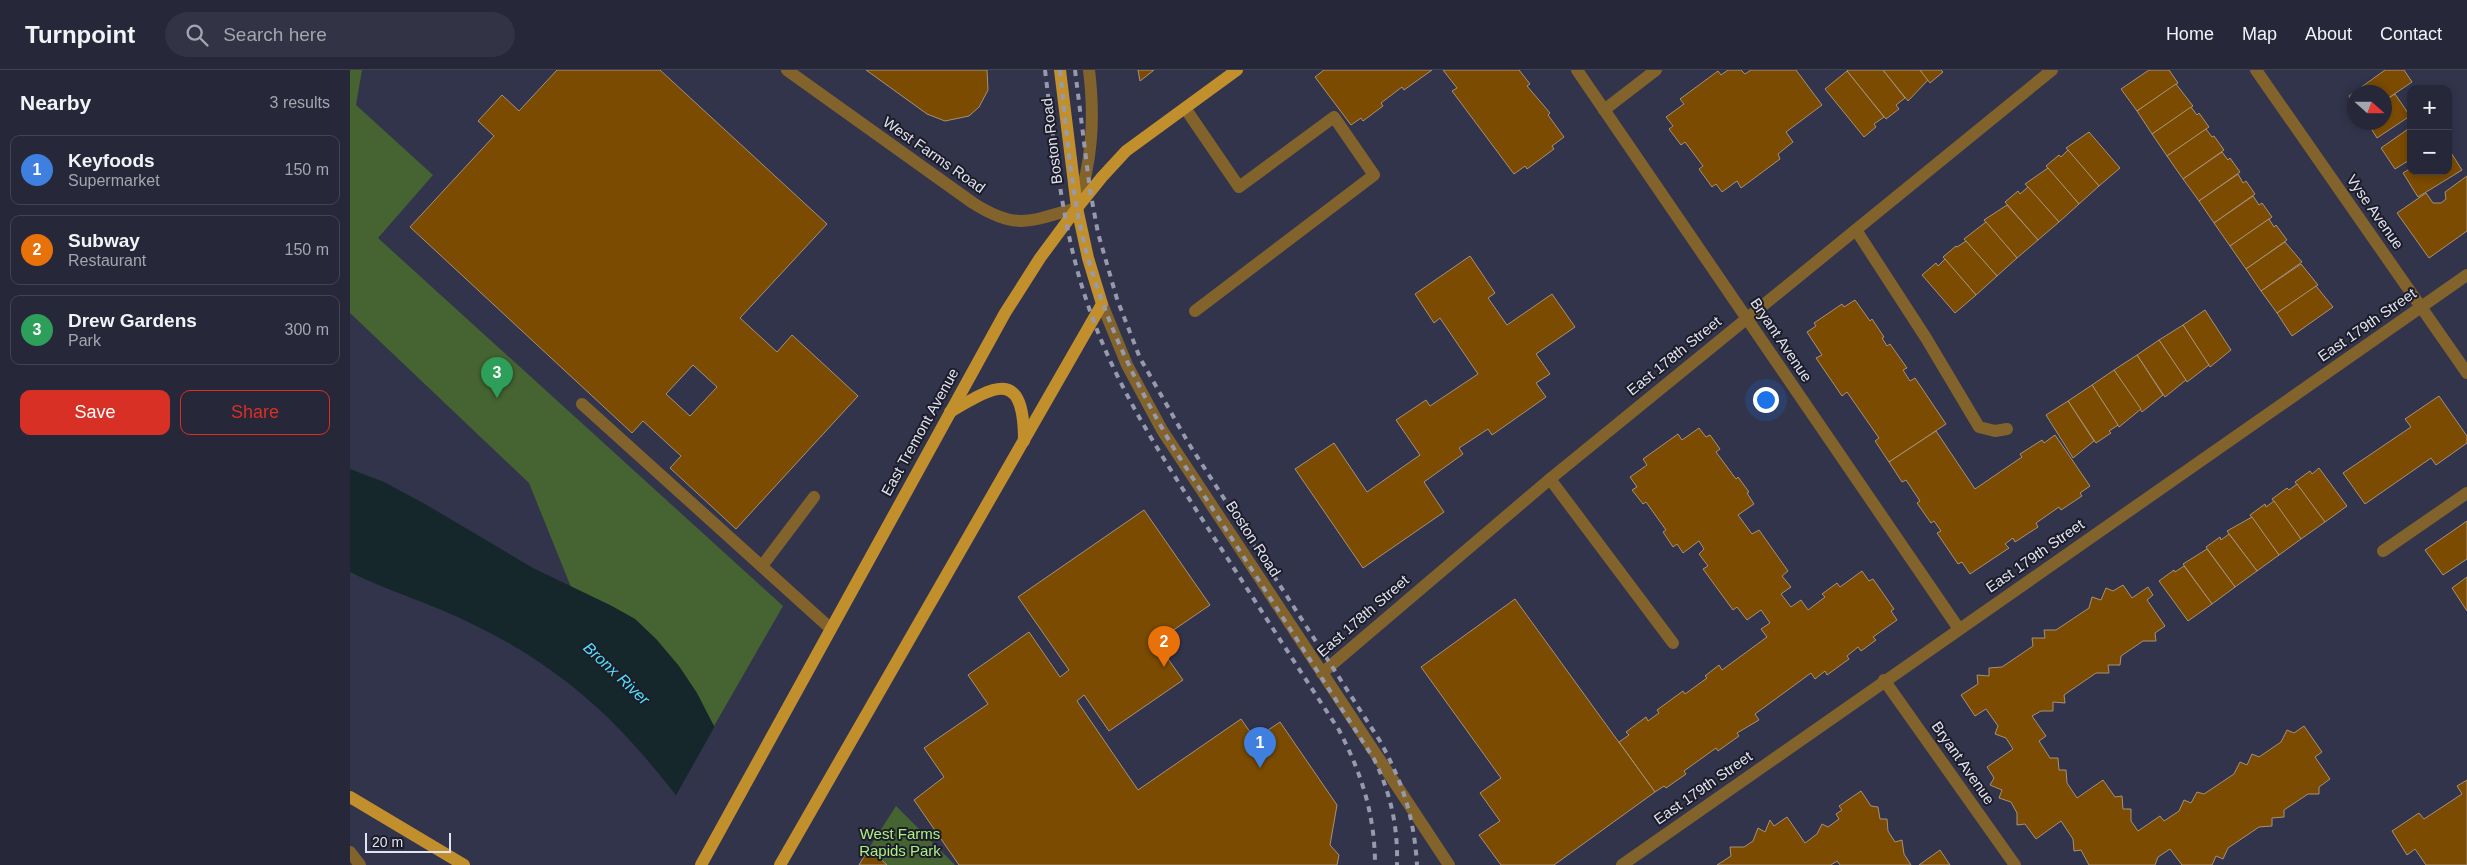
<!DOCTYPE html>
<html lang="en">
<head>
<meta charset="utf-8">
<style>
  :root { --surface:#262739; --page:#323344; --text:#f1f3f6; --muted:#a4a5ae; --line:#424453; --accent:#d93025 }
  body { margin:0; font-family:Helvetica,sans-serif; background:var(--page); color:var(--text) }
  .controls { position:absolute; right:15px; top:15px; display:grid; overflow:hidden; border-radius:10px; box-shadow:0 2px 8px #0003 }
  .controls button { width:45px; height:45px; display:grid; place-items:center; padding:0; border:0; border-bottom:1px solid var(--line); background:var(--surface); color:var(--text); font:25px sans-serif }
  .compass { position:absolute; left:1997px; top:15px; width:45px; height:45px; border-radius:50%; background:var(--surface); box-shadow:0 2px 8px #0003; rotate:111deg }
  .scale { position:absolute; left:15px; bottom:12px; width:86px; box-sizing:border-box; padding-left:5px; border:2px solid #e1e3f3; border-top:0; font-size:14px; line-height:18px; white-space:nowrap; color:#e1e3f3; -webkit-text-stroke:4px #1c1d28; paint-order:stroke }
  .you { position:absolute; left:1415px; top:329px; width:18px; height:18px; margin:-12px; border:4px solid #fff; border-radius:50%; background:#1a73e8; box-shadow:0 0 0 8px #1a73e833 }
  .badge { display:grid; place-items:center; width:32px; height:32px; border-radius:50%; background:var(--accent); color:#fff; font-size:16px; font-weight:700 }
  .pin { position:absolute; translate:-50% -41px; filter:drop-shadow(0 1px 2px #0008) }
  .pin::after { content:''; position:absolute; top:26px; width:18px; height:15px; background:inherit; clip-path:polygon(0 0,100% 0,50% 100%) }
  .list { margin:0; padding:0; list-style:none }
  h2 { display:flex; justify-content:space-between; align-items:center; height:65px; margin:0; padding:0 20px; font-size:21px }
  h2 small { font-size:16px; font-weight:400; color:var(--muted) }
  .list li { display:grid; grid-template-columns:32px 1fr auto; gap:15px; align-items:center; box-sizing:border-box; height:70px; margin:0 10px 10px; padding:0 10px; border:1px solid var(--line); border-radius:10px }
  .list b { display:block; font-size:19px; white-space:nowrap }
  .list p { margin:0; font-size:16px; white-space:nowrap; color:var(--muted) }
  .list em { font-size:16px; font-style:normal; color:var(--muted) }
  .actions { display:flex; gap:10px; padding:15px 20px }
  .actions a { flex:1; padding:11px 0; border:1px solid var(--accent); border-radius:10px; text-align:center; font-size:18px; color:var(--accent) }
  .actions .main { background:var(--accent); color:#fff }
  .icon { flex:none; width:28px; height:28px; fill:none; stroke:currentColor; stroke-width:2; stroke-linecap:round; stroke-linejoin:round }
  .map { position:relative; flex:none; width:2117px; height:795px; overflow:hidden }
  header { display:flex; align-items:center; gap:30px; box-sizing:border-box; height:70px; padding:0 25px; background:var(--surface); border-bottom:1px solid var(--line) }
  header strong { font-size:24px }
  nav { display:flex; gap:28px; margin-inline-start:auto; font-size:18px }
  .search { width:350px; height:45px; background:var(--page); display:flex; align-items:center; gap:12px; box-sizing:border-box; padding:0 18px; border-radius:28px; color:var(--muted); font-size:19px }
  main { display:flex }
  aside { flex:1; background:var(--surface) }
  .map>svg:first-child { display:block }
</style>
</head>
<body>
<header>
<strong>Turnpoint</strong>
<div class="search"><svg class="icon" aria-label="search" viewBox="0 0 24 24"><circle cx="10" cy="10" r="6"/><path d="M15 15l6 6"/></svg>Search here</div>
<nav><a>Home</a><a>Map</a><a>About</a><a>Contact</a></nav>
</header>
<main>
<aside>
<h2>Nearby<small>3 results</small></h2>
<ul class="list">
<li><span class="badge" style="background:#3f7fe0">1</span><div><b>Keyfoods</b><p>Supermarket</p></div><em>150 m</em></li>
<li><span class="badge" style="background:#e8710a">2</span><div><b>Subway</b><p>Restaurant</p></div><em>150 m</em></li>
<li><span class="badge" style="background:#2e9e5b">3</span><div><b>Drew Gardens</b><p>Park</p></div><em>300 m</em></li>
</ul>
<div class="actions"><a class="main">Save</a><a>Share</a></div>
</aside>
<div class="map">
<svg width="2117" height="795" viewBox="0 0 2117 795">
  <rect width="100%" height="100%" fill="#32344c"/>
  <g fill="#456431">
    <path d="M0,0H12L6,35L83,105L28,168L433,536L364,656L307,570L285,549L221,517L179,413L0,243Z"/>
    <path d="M546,736L605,795H537L519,778Z"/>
  </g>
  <path fill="#15272b" d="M0,399L34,412L75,434L183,498L262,536L285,549L307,570L329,596L347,623L364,656L380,795C344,750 310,701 270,660C228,616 177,580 122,554C83,534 40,522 0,502Z"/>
  <path fill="#32344c" d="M366,654L472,793V795H377L324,729Z"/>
  <g fill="#7a4b00" stroke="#a79179" fill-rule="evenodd">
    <path d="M207,0H310L477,154L390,248L427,282L442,265L508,326L386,459L320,398L331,386L293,351L282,363L60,157L144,66L128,51L152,25L169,41ZM343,295L367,317L340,346L316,324Z"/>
    <path d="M516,0H637L638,20L629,37L619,46L595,51L577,44Z"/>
    <path d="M788,0H804L790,11Z"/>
    <path d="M974,0H1082L1054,20L1052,17L1031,33L1033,36L1013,51L1011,48L1001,55L965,7Z"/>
    <path d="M1093,0H1169L1180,14L1177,16L1200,43L1198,45L1214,67L1202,76L1204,79L1177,99L1175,96L1164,104L1102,21L1107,18Z"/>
    <path d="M1378,0H1391L1395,4L1401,0H1446L1472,35L1436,62L1443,72L1428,84L1430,89L1391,118L1387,111L1372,122L1366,114L1362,117L1349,99L1353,96L1335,72L1331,75L1319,59L1323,56L1316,47L1334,34L1330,29L1368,1L1371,5Z"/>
    <path d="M1498,0H1533L1555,28L1546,35L1549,39L1536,49L1497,1Z"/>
    <path d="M1533,0H1570L1578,10L1558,31Z"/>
    <path d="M1570,0H1591L1593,2L1580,13Z"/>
    <path d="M1799,0H1819L1828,13L1787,41L1771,19Z"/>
    <path d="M2035,0H2054L2062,12L2034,31V22H2004V34L1999,26Z"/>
    <path d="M1497,1L1534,47L1524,54L1526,57L1514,67L1475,19Z"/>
    <path d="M1826,14L1843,36L1802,64L1787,41Z"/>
    <path d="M2045,24L2060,46L2027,68L2017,52H2034V31Z"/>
    <path d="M1841,37L1847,45L1849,43L1859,57L1817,86L1802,64Z"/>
    <path d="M2061,57V89L2045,99L2031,78Z"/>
    <path d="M1856,59L1862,67L1864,66L1874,80L1833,109L1817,86Z"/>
    <path d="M1739,62L1770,98L1749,116L1716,78Z"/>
    <path d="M2098,78L2112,100L2068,127L2053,103L2061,98V101H2098Z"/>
    <path d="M1718,80L1749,116L1729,134L1696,96L1709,85L1711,87Z"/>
    <path d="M1872,82L1878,90L1880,88L1890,102L1849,131L1833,109Z"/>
    <path d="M1698,98L1729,134L1709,152L1675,114Z"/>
    <path d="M1888,104L1893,113L1896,111L1905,124L1864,153L1849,131Z"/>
    <path d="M2117,106V161L2079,188L2047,143L2076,123L2083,133H2091L2096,129L2095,122Z"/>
    <path d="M1678,117L1709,152L1688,170L1655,132L1668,121L1670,124Z"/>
    <path d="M1903,126L1909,135L1912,133L1922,147L1880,176L1864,153Z"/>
    <path d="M1657,135L1688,170L1667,188L1634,150Z"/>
    <path d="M1919,149L1924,157L1926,155L1937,170L1896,199L1880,176Z"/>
    <path d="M1636,152L1667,188L1647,206L1614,169Z"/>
    <path d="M1616,171L1647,206L1626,225L1593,187L1606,176L1607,177Z"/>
    <path d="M1935,172L1952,192L1911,221L1896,199Z"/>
    <path d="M1120,186L1145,223L1138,228L1157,255L1202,224L1225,257L1186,284L1200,304L1186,313L1196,327L1142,365L1138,359L1109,378L1113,384L1074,412L1094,442L1013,498L945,399L984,373L1017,422L1070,385L1046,350L1076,330L1080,336L1128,304L1090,248L1084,253L1065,224Z"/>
    <path d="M1595,189L1626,225L1605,243L1572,205L1586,193L1588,196Z"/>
    <path d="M1951,194L1968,215L1927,243L1911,221Z"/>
    <path d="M1966,216L1983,237L1942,266L1927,243Z"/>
    <path d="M1505,230L1520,251L1522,249L1534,267L1532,268L1537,276L1540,274L1557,298L1553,300L1560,311L1565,308L1596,354L1539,392L1525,371L1529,368L1497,322L1492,326L1466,288L1472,285L1457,262L1466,256L1464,253L1492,234L1494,237Z"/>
    <path d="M1855,240L1881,280L1860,297L1833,255Z"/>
    <path d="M1833,255L1859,295L1837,312L1809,270Z"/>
    <path d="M1809,270L1836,310L1815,327L1787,285Z"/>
    <path d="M1787,285L1813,325L1792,342L1764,300Z"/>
    <path d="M1764,300L1791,339L1769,357L1742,315Z"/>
    <path d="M1742,315L1768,355L1759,361L1761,363L1746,373L1718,331Z"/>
    <path d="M2089,326L2117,366V373L2086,395L2081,388L2015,434L1993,403L2061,357L2055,349Z"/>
    <path d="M1718,331L1744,371L1723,388L1696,345Z"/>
    <path d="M1349,358L1356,367L1360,365L1370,379L1366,382L1386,409L1388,407L1399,422L1397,423L1404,434L1388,445L1402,464L1409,460L1438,501L1432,506L1441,517L1431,524L1441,537L1451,530L1458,540L1475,527L1472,524L1487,513L1490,517L1512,501L1519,511L1523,509L1544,539L1541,541L1547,550L1523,567L1526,570L1511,581L1508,577L1497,586L1499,589L1477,605L1475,601L1465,609L1461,603L1405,644L1409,650L1387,663L1389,666L1368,681L1366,678L1334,701L1336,704L1316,718L1314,716L1305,722L1269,672L1279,665L1276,662L1296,647L1298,651L1309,643L1307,640L1333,621L1335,624L1357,608L1355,606L1369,595L1372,600L1417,567L1411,559L1420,553L1411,540L1397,550L1387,537L1383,540L1353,499L1358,496L1349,484L1354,479L1349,471L1333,483L1327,474L1323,477L1313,462L1316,460L1296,432L1293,434L1282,420L1287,417L1280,407L1297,395L1293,389L1328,364L1332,370Z"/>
    <path d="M1586,361L1625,419L1672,387L1670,384L1692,370L1694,373L1705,365L1740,416L1730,423L1732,426L1711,440L1709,437L1686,453L1688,457L1665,472L1663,468L1655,474L1659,478L1620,504L1612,492L1608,494L1587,463L1591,461L1584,451L1581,453L1567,433L1570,431L1556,410L1552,412L1539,392Z"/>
    <path d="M1969,398L1997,436L1975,452L1945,412L1960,401L1962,404Z"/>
    <path d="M1947,414L1975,452L1951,469L1922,429L1937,418L1939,420Z"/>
    <path d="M1924,431L1951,469L1929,485L1900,445L1915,434L1916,437Z"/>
    <path d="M794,440L860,535L806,572L833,610L759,661L734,625L727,631L788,720L891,649L905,669L930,652L987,735L980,775L989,785L987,795H609L564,730L594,707L574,678L638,634L618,605L679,562L710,607L719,600L668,527Z"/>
    <path d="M1902,447L1929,485L1907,501L1877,461Z"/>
    <path d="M2117,451V489L2093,505L2075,480Z"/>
    <path d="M1879,464L1907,501L1885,517L1856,477L1870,467L1871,470Z"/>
    <path d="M1857,479L1885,517L1862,534L1833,494Z"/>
    <path d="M1834,496L1862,534L1838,551L1809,511L1824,500L1825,502Z"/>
    <path d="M2117,507V541L2102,518Z"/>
    <path d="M1773,515L1782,528L1798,517L1803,525L1797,530L1815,556L1805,563L1806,571H1793L1771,586L1770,595H1758L1759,603H1746L1714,625L1715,633L1703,632V641H1691L1682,646L1696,666L1689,671L1700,688H1708L1709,700H1716L1717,713L1727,728L1753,710L1765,727L1772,726L1773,739H1781V751L1788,761L1810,746L1814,751L1829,741L1834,730L1841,733L1847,722L1854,724L1884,704L1890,692L1897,695L1902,684L1909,687L1931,672L1937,660L1944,663L1954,656L1972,682L1965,687L1980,709L1969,717V724H1958L1934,740V747L1922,748V756L1909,757L1878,778L1873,789L1866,786L1862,795H1832L1820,779L1808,787L1805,795H1739L1731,780L1724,781L1723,769L1711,751L1686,769L1675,754L1667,755V743L1661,732L1649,728L1652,720L1640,715L1644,708L1637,697L1663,679L1656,668L1645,664L1648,656L1636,639L1625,646L1611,625L1628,614L1627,605L1639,606V598L1652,597L1683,576L1682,568H1695L1694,560H1706L1739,538L1742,527L1751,530L1756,518L1763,521Z"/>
    <path d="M1165,529L1305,722L1204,795H1151L1129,765L1150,751L1130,723L1151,708L1071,597Z"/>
    <path d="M2117,710V795H2076L2065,779L2057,785L2042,761L2069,743L2074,749L2112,724L2107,716Z"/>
    <path d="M1511,721L1521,736L1528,737L1530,749H1537L1538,761L1545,772L1552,770L1554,784L1561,795H1490L1487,791L1481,795H1367L1381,786L1380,777H1394L1403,771L1408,758L1415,762L1420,750L1424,756L1437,747L1455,773L1467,764L1472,754L1478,757L1489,749L1486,744L1492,740L1489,736Z"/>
    <path d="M519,778L537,795H509Z"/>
    <path d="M1590,780L1600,795H1569Z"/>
  </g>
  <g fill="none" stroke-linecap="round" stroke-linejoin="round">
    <g stroke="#82632b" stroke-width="12">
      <path d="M437,0L623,133C667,161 680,151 727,138C742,91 745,49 739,0"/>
      <path d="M1227,0L1609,559"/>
      <path d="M1906,0L2117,303"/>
      <path d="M835,38L889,117L984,47L1024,105L845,241"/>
      <path d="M1254,40L1306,0"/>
      <path d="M1506,160L1576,268L1629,357L1645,361L1657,359"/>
      <path d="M752,234L777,295L812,360L1099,795"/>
      <path d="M232,334L480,558"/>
      <path d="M1200,409L1323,573"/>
      <path d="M2033,481L2117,423"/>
      <path d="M412,496L464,427"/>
      <path d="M972,603L1200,409L1702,0"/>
      <path d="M1534,610L1665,795"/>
      <path d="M0,782L10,795"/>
      <path d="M1272,795L2117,205"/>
    </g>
    <g stroke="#c28f2d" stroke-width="12">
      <path d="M600,342C647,314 674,299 674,371"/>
      <path d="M0,727L114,795"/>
      <path d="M351,795L655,243L690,188L727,138L752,107L776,81L887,0"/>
      <path d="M430,795L752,234L738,188L727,138L710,0"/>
    </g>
    <g stroke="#9799ad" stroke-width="4" stroke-dasharray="6 6" stroke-linecap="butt">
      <path d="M695,0C705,81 712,161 739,238C767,320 815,391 861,463C904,529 946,595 989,660C1012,704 1025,746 1025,795"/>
      <path d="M710,0C717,63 721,127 738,188C758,258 789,320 826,382L1024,689C1041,724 1048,757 1047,795"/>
      <path d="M725,0L740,120L748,163L767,229L790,288L839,374L1030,671C1053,713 1064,747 1067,795"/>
    </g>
  </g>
  <g text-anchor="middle" stroke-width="4" stroke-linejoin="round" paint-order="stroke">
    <g font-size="15" fill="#e1e3f3" stroke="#1c1d28">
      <text transform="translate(702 71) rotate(-97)" y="5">Boston Road</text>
      <text transform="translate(584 85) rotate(35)" y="5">West Farms Road</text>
      <text transform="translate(2025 142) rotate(55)" y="5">Vyse Avenue</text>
      <text transform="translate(2017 255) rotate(-35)" y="5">East 179th Street</text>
      <text transform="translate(1431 270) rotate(56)" y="5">Bryant Avenue</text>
      <text transform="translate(1324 286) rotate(-39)" y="5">East 178th Street</text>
      <text transform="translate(570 362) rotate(-61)" y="5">East Tremont Avenue</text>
      <text transform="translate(903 469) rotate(57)" y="5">Boston Road</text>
      <text transform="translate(1685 486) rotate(-35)" y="5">East 179th Street</text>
      <text transform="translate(1013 546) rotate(-41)" y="5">East 178th Street</text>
      <text transform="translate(1613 693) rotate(55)" y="5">Bryant Avenue</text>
      <text transform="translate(1353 718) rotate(-35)" y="5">East 179th Street</text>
    </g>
    <g font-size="15" fill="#acef83" stroke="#1c1d28">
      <text x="550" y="769">West Farms<tspan x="550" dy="17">Rapids Park</tspan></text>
    </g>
    <g font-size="16" font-style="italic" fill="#53ddfb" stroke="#1c1d28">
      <text transform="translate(267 603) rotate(43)" y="6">Bronx River</text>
    </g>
  </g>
</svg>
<div class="controls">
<button>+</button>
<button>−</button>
</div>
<svg class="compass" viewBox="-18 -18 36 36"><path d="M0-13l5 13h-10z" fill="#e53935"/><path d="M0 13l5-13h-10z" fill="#a4a5ae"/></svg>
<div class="scale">20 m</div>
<div class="you"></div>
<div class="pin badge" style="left:910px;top:698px;background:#3f7fe0">1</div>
<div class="pin badge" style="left:814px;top:597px;background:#e8710a">2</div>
<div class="pin badge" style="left:147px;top:328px;background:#2e9e5b">3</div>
</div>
</main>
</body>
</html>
